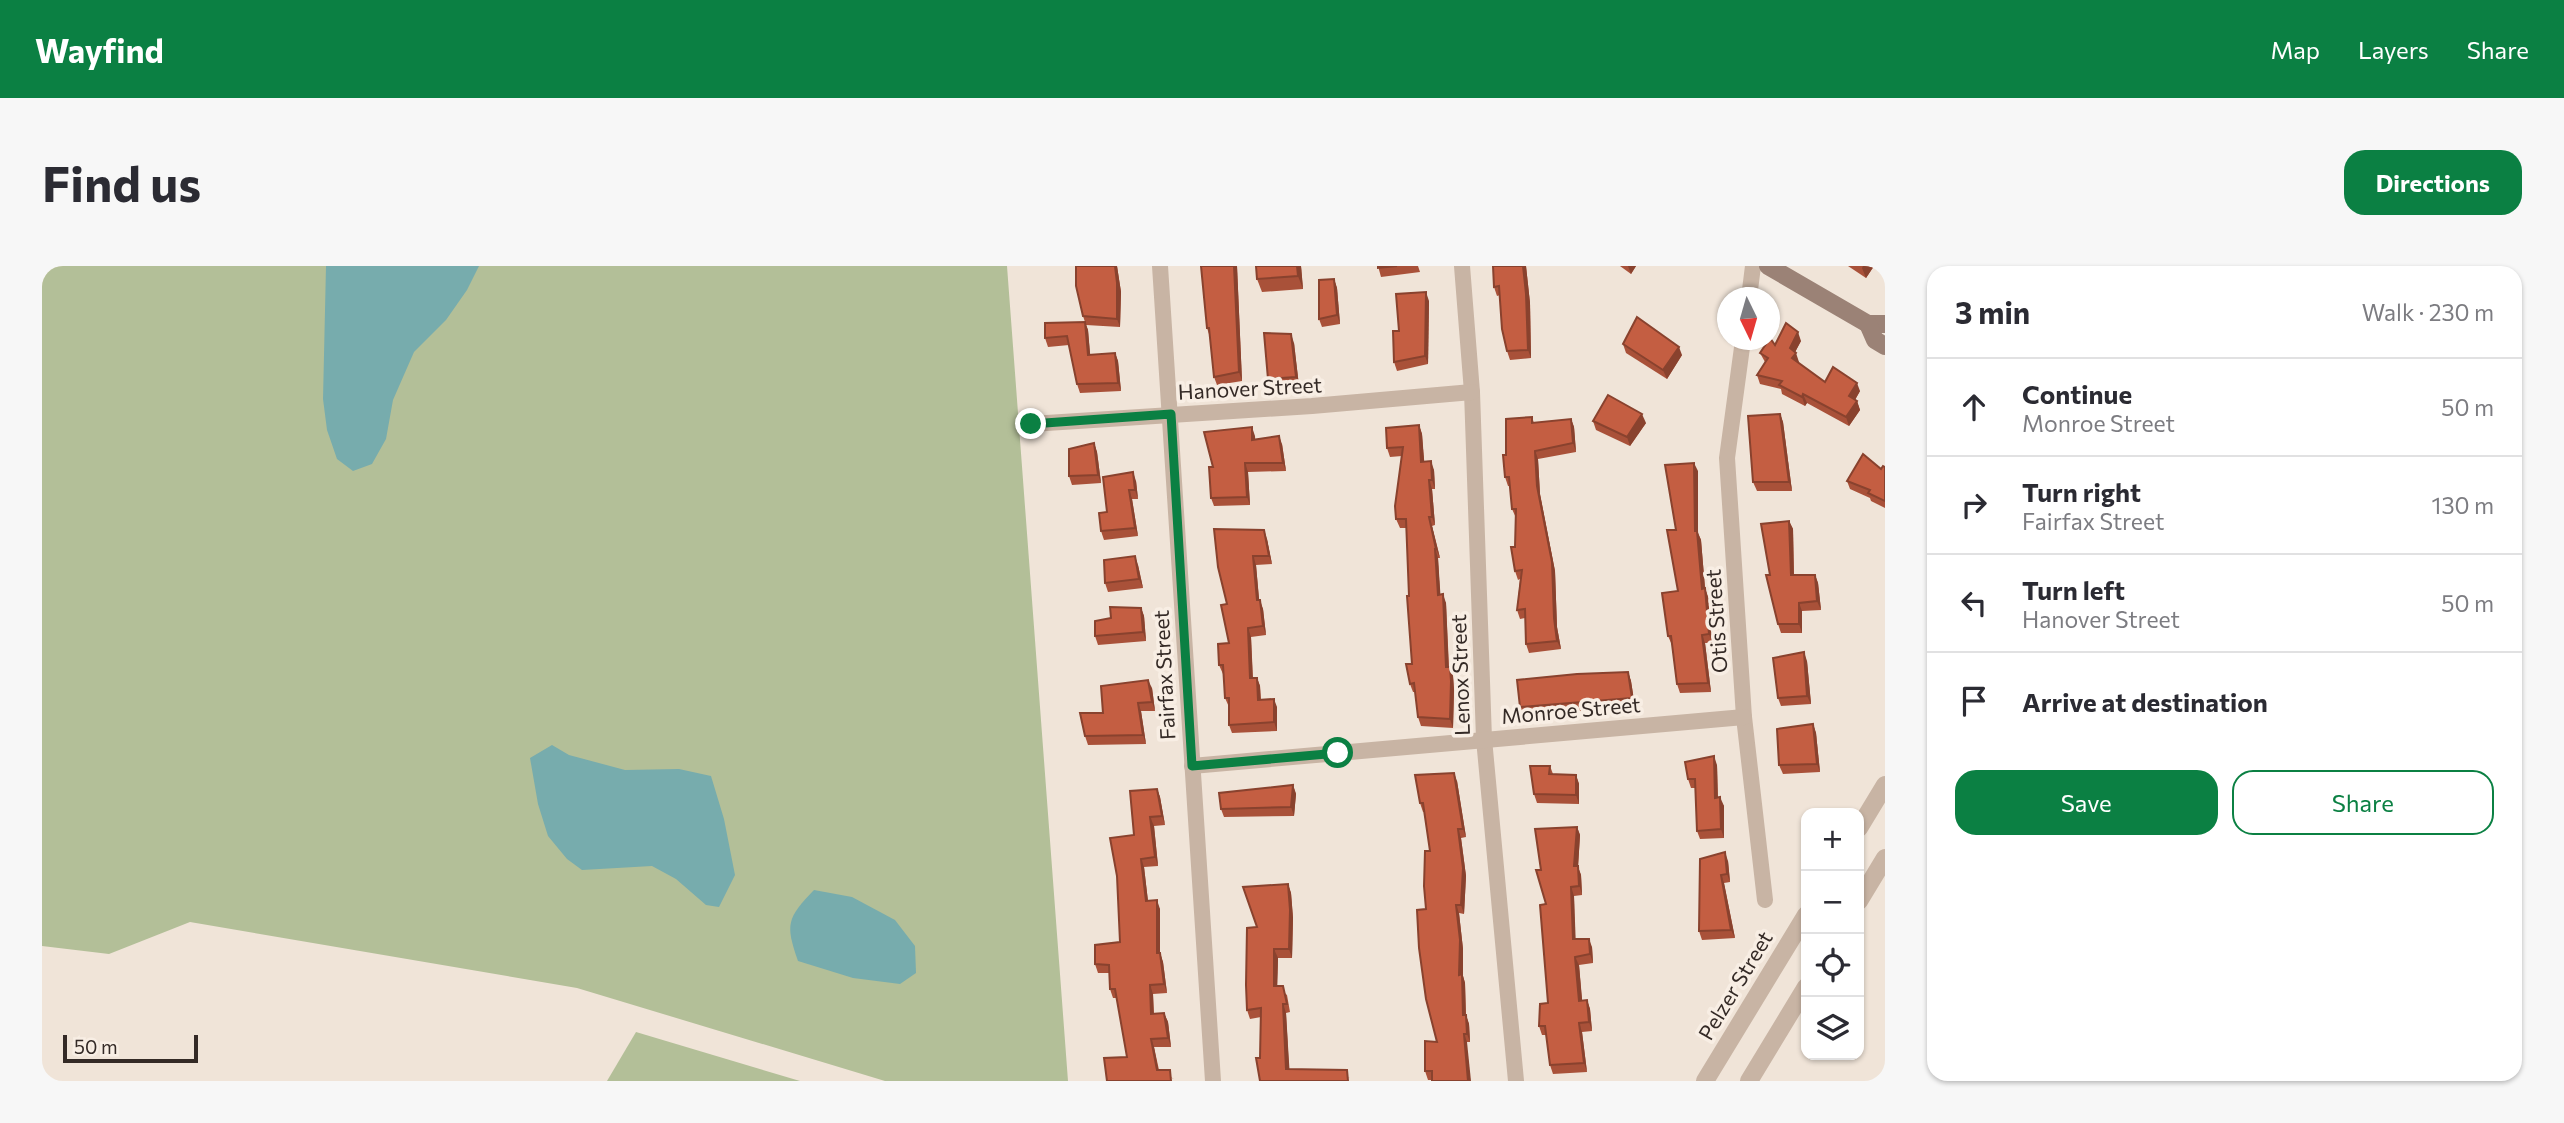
<!DOCTYPE html>
<html lang="en">
<head>
<meta charset="utf-8">
<style>
  :root { --surface:#fff; --page:#f7f7f7; --text:#2b2b33; --muted:#7c7c81; --line:#e1e1e2; --accent:#0b8043 }
  body { margin:0; font-family:Commissioner,sans-serif; background:var(--page); color:var(--text) }
  .controls { position:absolute; right:21px; bottom:21px; display:grid; overflow:hidden; border-radius:14px; box-shadow:0 2px 5px #0004 }
  .controls button { width:63px; height:63px; display:grid; place-items:center; padding:0; border:0; border-bottom:2px solid var(--line); background:var(--surface); color:var(--text); font:35px sans-serif }
  .compass { position:absolute; left:1675px; top:21px; width:63px; height:63px; border-radius:50%; background:var(--surface); box-shadow:0 2px 5px #0004; rotate:175deg }
  .scale { position:absolute; left:21px; bottom:18px; width:135px; box-sizing:border-box; padding-left:7px; border:4px solid #342a26; border-top:0; font-size:19px; line-height:24px; white-space:nowrap; color:#342a26; -webkit-text-stroke:5px #f8eee4; paint-order:stroke }
  .stop { position:absolute; width:21px; height:21px; margin:-16px; border:5px solid #0b8043; border-radius:50%; background:#fff }
  .stop.end { background:#0b8043; border-color:#fff; box-shadow:0 2px 7px #0008 }
  .list { margin:0; padding:0; list-style:none }
  h2 { display:flex; justify-content:space-between; align-items:center; height:91px; margin:0; padding:0 28px; font-size:30px }
  h2 small { font-size:23px; font-weight:400; color:var(--muted) }
  .list li { display:grid; grid-template-columns:46px 1fr auto; gap:21px; align-items:center; box-sizing:border-box; height:98px; padding:0 28px; border-top:2px solid var(--line) }
  .list b { display:block; font-size:26px; white-space:nowrap }
  .list p { margin:0; font-size:23px; white-space:nowrap; color:var(--muted) }
  .list em { font-size:23px; font-style:normal; color:var(--muted) }
  .actions { display:flex; gap:14px; padding:21px 28px }
  .actions a { flex:1; padding:16px 0; border:2px solid var(--accent); border-radius:21px; text-align:center; font-size:24px; color:var(--accent) }
  .actions .main { background:var(--accent); color:#fff }
  .icon { flex:none; width:38px; height:38px; fill:none; stroke:currentColor; stroke-width:2; stroke-linecap:round; stroke-linejoin:round }
  .map { position:relative; flex:none; width:1843px; height:815px; overflow:hidden; border-radius:21px }
  header { display:flex; align-items:center; gap:42px; box-sizing:border-box; height:98px; padding:0 35px; background:var(--accent); color:#fff }
  header strong { font-size:33px }
  nav { display:flex; gap:38px; margin-inline-start:auto; font-size:24px }
  .intro { display:flex; align-items:center; justify-content:space-between; box-sizing:border-box; height:168px; padding:0 42px }
  h1 { margin:0; font-size:49px }
  .button { padding:18px 32px; border-radius:21px; background:var(--accent); color:#fff; font-size:24px; font-weight:700 }
  main { display:flex; gap:42px; padding:0 42px }
  aside { flex:1; background:var(--surface); border-radius:21px; box-shadow:0 2px 5px #0004 }
  .map>svg:first-child { display:block }
</style>
</head>
<body>
<header>
<strong>Wayfind</strong>
<nav><a>Map</a><a>Layers</a><a>Share</a></nav>
</header>
<div class="intro"><h1>Find us</h1><a class="button">Directions</a></div>
<main>
<div class="map">
<svg width="1843" height="815" viewBox="0 0 1843 815">
  <rect width="100%" height="100%" fill="#f0e4d8"/>
  <g fill="#b3bf98">
    <path d="M0,0H965L1026,815H843L535,722L148,656L67,688L0,680Z"/>
    <path d="M594,766L758,815H565Z"/>
  </g>
  <g fill="#77acad">
    <path d="M284,0H437L425,24L404,54L372,86L351,134L344,173L330,198L311,205L295,193L285,164L281,133Z"/>
    <path d="M510,479L527,489L583,504L637,503L669,510L682,553L693,609L677,641L664,639L634,613L610,600L540,604L525,593L506,570L496,538L488,492Z"/>
    <path d="M772,624L810,631L853,654L873,680L874,707L858,718L811,712L756,695C743,658 745,652 772,624Z"/>
  </g>
  <g fill="none" stroke-linecap="round" stroke-linejoin="round">
    <g stroke="#c8b4a4" stroke-width="16">
      <path d="M1118,0L1171,815"/>
      <path d="M1420,0L1430,126L1442,473L1474,815"/>
      <path d="M1707,32L1711,0"/>
      <path d="M1701,74L1685,192L1702,451L1723,634"/>
      <path d="M989,158L1270,140L1430,126"/>
      <path d="M1150,500L1702,451"/>
    </g>
    <g stroke="#c8b4a4" stroke-width="18">
      <path d="M1817,562L1843,519"/>
      <path d="M1817,635L1843,592"/>
      <path d="M1663,815L1764,649"/>
      <path d="M1707,815L1764,721"/>
    </g>
    <g stroke="#9b8276" stroke-width="18">
      <path d="M1726,0L1826,58H1843"/>
      <path d="M1826,58L1833,74L1843,80"/>
    </g>
  </g>
  <g fill="#a95139">
    <path d="M1034,0H1075L1079,26L1078,61L1044,59L1046,64L1048,89L1073,87L1076,95L1079,125L1038,127L1035,118L1027,79L1006,81L1003,72L1043,56L1041,50Z"/>
    <path d="M1159,0H1195L1200,115L1175,119L1172,111L1168,71L1165,62Z"/>
    <path d="M1214,0H1259L1261,23L1220,26L1215,13Z"/>
    <path d="M1336,0H1376L1378,6L1339,11Z"/>
    <path d="M1451,0H1484L1488,37L1489,92L1468,94L1465,85L1458,29L1455,30L1452,21Z"/>
    <path d="M1578,0H1594L1589,8Z"/>
    <path d="M1806,0H1832L1824,12Z"/>
    <path d="M1292,13L1295,22L1298,58L1280,61L1277,53Z"/>
    <path d="M1387,35L1386,98L1355,105L1352,96L1357,65Z"/>
    <path d="M1759,75L1753,86L1756,97L1783,116L1818,125L1813,134L1815,135L1818,144L1807,160L1765,137L1763,140L1740,128L1739,123L1718,118L1715,109L1723,96L1718,87L1733,79Z"/>
    <path d="M1252,77L1257,120L1230,121L1226,113Z"/>
    <path d="M1581,78L1640,89L1625,113L1584,87Z"/>
    <path d="M1738,148L1741,156L1750,225H1715L1711,216Z"/>
    <path d="M1490,151L1492,157L1529,153L1532,161L1534,186L1496,193L1498,228L1513,305L1515,361L1519,383L1487,387L1484,378L1483,352L1478,353L1475,344L1478,313L1476,314L1473,305L1474,252L1470,243L1468,220H1466L1463,211L1464,189Z"/>
    <path d="M1551,155L1604,157L1588,180L1554,164Z"/>
    <path d="M1377,159L1380,168L1382,196L1392,204L1393,223H1390L1393,259L1390,260L1398,292H1396L1398,328L1404,337L1407,401L1411,410L1412,424L1411,462L1379,460L1376,451L1373,426H1371L1368,418L1370,398L1364,262H1358L1354,253L1360,190L1348,191L1345,182Z"/>
    <path d="M1213,170V174L1240,178L1244,205L1206,206L1208,239L1172,240L1169,232L1171,201Z"/>
    <path d="M1052,177L1055,186L1059,217L1030,219L1027,210Z"/>
    <path d="M1843,201V242L1829,235L1828,232L1808,223L1805,215Z"/>
    <path d="M1656,205V267L1659,274L1663,322L1666,331L1670,377H1663L1669,426L1638,427L1635,418L1630,379L1626,370L1636,325L1634,264Z"/>
    <path d="M1094,215L1096,233H1090L1096,270L1062,274L1059,265L1065,246Z"/>
    <path d="M1747,255L1751,263L1752,309H1773L1776,317L1779,344L1760,345V367H1739L1736,358L1728,309Z"/>
    <path d="M1225,273L1230,298L1214,299L1217,334L1221,343L1224,369L1209,371L1211,412H1215L1218,420L1219,434L1235,441V465L1190,467L1187,459V441L1183,432L1182,408H1181L1177,399L1187,377L1185,338L1176,301Z"/>
    <path d="M1096,299L1101,322L1066,326L1063,317Z"/>
    <path d="M1099,342L1102,350L1104,375L1056,379L1053,370L1069,352Z"/>
    <path d="M1765,395L1769,438L1739,440L1736,432Z"/>
    <path d="M1586,406L1589,415L1593,441L1481,449L1478,441Z"/>
    <path d="M1110,422L1113,445H1099L1104,478L1046,479L1043,470L1061,447Z"/>
    <path d="M1771,458L1774,467L1778,506L1741,508L1737,499Z"/>
    <path d="M1675,499L1676,532L1682,540V572L1658,573L1655,565L1654,522H1649L1646,513Z"/>
    <path d="M1508,500L1511,508L1534,509L1537,518V538L1495,537L1492,528Z"/>
    <path d="M1415,515L1424,571L1419,572L1424,610L1422,648L1417,647L1421,683V710L1423,717L1424,749L1427,758L1428,776H1425L1390,814H1386L1383,805L1395,776L1388,585L1382,546H1381L1378,537Z"/>
    <path d="M1251,519L1254,528L1252,550L1182,551L1179,543Z"/>
    <path d="M1115,523L1118,531L1123,559L1112,560L1116,600L1102,601L1106,635L1118,643V687L1121,696L1125,727L1111,728L1112,748L1122,747L1126,756L1129,781H1112L1117,804L1132,813L1085,791L1075,732H1071L1068,723L1067,707H1056L1053,698L1078,676Z"/>
    <path d="M1535,561L1538,569L1536,601L1539,609L1540,629L1532,630L1533,673L1550,681L1551,697L1537,699L1540,735L1545,734L1548,743L1550,765L1540,766L1545,806L1511,808L1508,799L1504,769H1500L1497,760L1506,737L1504,638L1499,604Z"/>
    <path d="M1658,593L1686,595L1688,616L1682,617L1693,672L1660,674L1657,665Z"/>
    <path d="M1246,618L1249,627L1251,652L1250,692H1236L1235,720L1245,729L1248,746L1244,747L1247,803L1308,812L1218,815L1219,751L1208,753L1205,744L1215,661Z"/>
  </g>
  <g fill="#89422e">
    <path d="M1073,0H1075L1079,26L1078,61L1075,53Z"/>
    <path d="M1192,0H1195L1200,115L1197,106Z"/>
    <path d="M1255,0H1259L1261,23L1256,10Z"/>
    <path d="M1481,0H1484L1488,37L1489,92L1486,84Z"/>
    <path d="M1586,0H1594L1589,8Z"/>
    <path d="M1821,0H1832L1824,12L1820,2Z"/>
    <path d="M1292,13L1295,22L1298,58L1295,49Z"/>
    <path d="M1384,26L1387,35L1386,98L1383,90Z"/>
    <path d="M1043,56L1046,64L1049,98L1046,89Z"/>
    <path d="M1756,66L1759,75L1751,90L1748,82Z"/>
    <path d="M1249,68L1252,77L1257,120L1254,111Z"/>
    <path d="M1637,81L1640,89L1625,113L1621,104Z"/>
    <path d="M1073,87L1076,95L1079,125L1076,117Z"/>
    <path d="M1754,87L1757,96L1753,101L1750,92Z"/>
    <path d="M1815,117L1818,125L1810,139L1807,130Z"/>
    <path d="M1761,128L1765,137L1763,140L1760,131Z"/>
    <path d="M1815,135L1818,144L1807,160L1804,151Z"/>
    <path d="M1600,148L1604,157L1588,180L1585,171Z"/>
    <path d="M1738,148L1741,156L1750,225L1747,216Z"/>
    <path d="M1529,153L1532,161L1534,186L1531,177Z"/>
    <path d="M1377,159L1380,168L1383,205L1379,196Z"/>
    <path d="M1210,161L1213,170L1214,183L1210,174Z"/>
    <path d="M1237,170L1240,178L1244,205L1241,197Z"/>
    <path d="M1052,177L1055,186L1059,217L1056,209Z"/>
    <path d="M1493,185L1496,193L1498,228L1513,305L1515,361L1519,383L1515,375L1512,352L1495,220Z"/>
    <path d="M1389,195L1392,204L1393,223L1390,214Z"/>
    <path d="M1203,197L1206,206L1208,239L1205,231Z"/>
    <path d="M1652,197L1656,205V267L1659,274L1663,322L1666,331L1670,377L1667,368L1653,265Z"/>
    <path d="M1091,206L1094,215L1096,233L1093,224Z"/>
    <path d="M1387,214L1390,223L1393,259L1390,251Z"/>
    <path d="M1087,224L1090,233L1096,270L1093,262Z"/>
    <path d="M1387,251L1390,260L1398,292L1394,283Z"/>
    <path d="M1747,255L1751,263L1752,318L1749,309Z"/>
    <path d="M1222,264L1225,273L1230,298L1227,290Z"/>
    <path d="M1393,283L1396,292L1399,337L1396,329Z"/>
    <path d="M1093,290L1096,299L1101,322L1097,313Z"/>
    <path d="M1211,290L1214,299L1218,343L1215,334Z"/>
    <path d="M1773,309L1776,317L1779,344L1775,335Z"/>
    <path d="M1401,328L1404,337L1407,409L1404,401Z"/>
    <path d="M1218,334L1221,343L1224,369L1221,360Z"/>
    <path d="M1757,337L1760,345V367L1757,358Z"/>
    <path d="M1099,342L1102,350L1104,375L1101,366Z"/>
    <path d="M1206,362L1209,371L1211,421L1208,412Z"/>
    <path d="M1660,369L1663,377L1669,426L1666,417Z"/>
    <path d="M1762,386L1765,395L1769,438L1765,430Z"/>
    <path d="M1408,401L1411,410L1412,424L1411,462L1408,453Z"/>
    <path d="M1586,406L1589,415L1593,441L1590,432Z"/>
    <path d="M1215,412L1218,420L1219,442L1216,434Z"/>
    <path d="M1106,414L1110,422L1113,445L1110,436Z"/>
    <path d="M1232,433L1235,441V465L1232,456Z"/>
    <path d="M1096,437L1099,445L1104,478L1101,469Z"/>
    <path d="M1771,458L1774,467L1778,506L1775,498Z"/>
    <path d="M1672,490L1675,499L1676,541L1673,532Z"/>
    <path d="M1412,507L1415,515L1424,571L1421,563Z"/>
    <path d="M1534,509L1537,518V538L1534,529Z"/>
    <path d="M1251,519L1254,528L1252,550L1249,541Z"/>
    <path d="M1115,523L1118,531L1123,559L1120,550Z"/>
    <path d="M1678,531L1682,540V572L1679,563Z"/>
    <path d="M1108,551L1112,560L1116,600L1113,591Z"/>
    <path d="M1535,561L1538,569L1536,601L1539,609L1540,629L1532,600Z"/>
    <path d="M1416,563L1419,572L1424,610L1422,648L1419,639Z"/>
    <path d="M1683,586L1686,595L1688,616L1685,608Z"/>
    <path d="M1099,593L1102,601L1107,644L1104,635Z"/>
    <path d="M1679,609L1682,617L1693,672L1689,664Z"/>
    <path d="M1246,618L1249,627L1251,652L1250,692L1247,683Z"/>
    <path d="M1529,621L1532,630L1534,682L1531,673Z"/>
    <path d="M1115,634L1118,643V696L1115,687Z"/>
    <path d="M1414,639L1417,647L1421,683V710L1423,717L1424,758L1421,749L1417,709Z"/>
    <path d="M1547,673L1550,681L1551,697L1548,688Z"/>
    <path d="M1232,683L1236,692L1235,729L1232,720Z"/>
    <path d="M1118,687L1121,696L1125,727L1122,718Z"/>
    <path d="M1533,691L1537,699L1541,744L1537,735Z"/>
    <path d="M1108,719L1111,728L1112,757L1109,748Z"/>
    <path d="M1545,734L1548,743L1550,765L1547,756Z"/>
    <path d="M1241,738L1244,747L1248,812L1244,803Z"/>
    <path d="M1122,747L1126,756L1129,781L1126,772Z"/>
    <path d="M1424,749L1427,758L1428,776L1425,768Z"/>
    <path d="M1537,757L1540,766L1545,806L1542,797Z"/>
    <path d="M1422,768L1425,776L1429,815H1426Z"/>
    <path d="M1109,773L1112,781L1118,813L1115,804Z"/>
  </g>
  <g fill="#c45e42" stroke="#89422e" stroke-width="2">
    <path d="M1034,0H1073L1075,17V53L1041,50L1034,20Z"/>
    <path d="M1159,0H1192L1197,106L1172,111L1167,62H1165Z"/>
    <path d="M1214,0H1255L1256,10L1215,13Z"/>
    <path d="M1336,0H1355L1336,2Z"/>
    <path d="M1451,0H1481L1484,28L1486,84L1465,85L1460,63L1457,20L1452,21Z"/>
    <path d="M1292,13L1295,49L1277,53V14Z"/>
    <path d="M1384,26L1383,90L1352,96L1351,65H1357L1354,28Z"/>
    <path d="M1595,51L1637,81L1621,104L1581,78Z"/>
    <path d="M1043,56L1046,89L1073,87L1076,117L1035,118L1025,70L1003,72V57Z"/>
    <path d="M1744,57L1756,66L1748,82L1754,87L1750,92L1783,116L1791,101L1815,117L1807,130L1815,135L1804,151L1761,128L1760,131L1737,119L1740,115L1715,109L1726,92L1718,87L1728,72L1733,79Z"/>
    <path d="M1222,67L1249,68L1254,111L1226,113Z"/>
    <path d="M1566,129L1600,148L1585,171L1551,155Z"/>
    <path d="M1738,148L1747,216H1711L1706,150Z"/>
    <path d="M1490,151V157L1529,153L1531,177L1493,185L1495,220L1510,296L1512,352L1515,375L1484,378L1483,343L1475,344L1480,304L1473,305L1469,281H1473L1474,243H1470L1467,211H1463L1461,189H1464V153Z"/>
    <path d="M1377,159L1379,196L1389,195L1390,214H1387L1390,251H1387L1394,283H1393L1396,329L1401,328L1404,401H1408L1409,415L1408,453L1376,451L1372,417L1368,418L1364,398H1370L1365,330H1367L1364,253H1354L1353,240L1361,181L1345,182L1344,162Z"/>
    <path d="M1210,161V174L1237,170L1241,197H1203L1205,231L1169,232L1167,201H1171L1162,166Z"/>
    <path d="M1052,177L1056,209L1027,210V183Z"/>
    <path d="M1821,188L1839,203L1841,200L1843,201V235L1826,227L1828,224L1805,215Z"/>
    <path d="M1652,197L1653,265H1655L1660,323L1663,322L1667,368L1660,369L1666,417L1635,418L1629,370H1626L1620,327L1636,325L1625,264H1634L1623,199Z"/>
    <path d="M1091,206L1093,224H1087L1093,262L1059,265L1057,247L1065,246L1061,211Z"/>
    <path d="M1747,255L1749,309H1773L1775,335L1757,337V358H1736L1724,309H1728L1719,258Z"/>
    <path d="M1172,263L1222,264L1227,290H1211L1215,334H1218L1221,360L1206,362L1208,412H1215L1216,434L1232,433V456L1187,459V432H1183L1181,399H1177L1176,378L1187,377L1179,339L1185,338L1176,301Z"/>
    <path d="M1093,290L1097,313L1063,317L1062,294Z"/>
    <path d="M1068,341L1099,342L1101,366L1053,370V355L1069,352Z"/>
    <path d="M1762,386L1765,430L1736,432L1731,392Z"/>
    <path d="M1586,406L1590,432L1478,441L1475,414L1535,408Z"/>
    <path d="M1106,414L1110,436L1096,437L1101,469L1043,470L1038,447H1061L1059,420Z"/>
    <path d="M1771,458L1775,498L1737,499L1735,463Z"/>
    <path d="M1672,490L1673,532L1678,531L1679,563L1655,565L1653,513H1646L1643,496Z"/>
    <path d="M1488,500H1508L1507,508L1534,509V529L1492,528Z"/>
    <path d="M1412,507L1421,563H1416L1421,602L1419,639H1414L1418,674L1417,709L1420,708L1421,749H1424L1425,768H1422L1426,815H1390V805H1383V775L1395,776L1384,733L1377,682L1375,644L1384,643L1382,620L1383,585H1388L1381,537H1378L1373,509Z"/>
    <path d="M1251,519L1249,541L1179,543L1177,527Z"/>
    <path d="M1115,523L1120,550L1108,551L1113,591L1099,593L1104,635L1115,634V687H1118L1122,718L1108,719L1109,748L1122,747L1126,772L1109,773L1115,804H1128L1129,815H1065L1062,792L1085,791L1073,723H1068L1067,699L1053,698V679L1078,676L1075,610L1068,572L1092,569L1088,525Z"/>
    <path d="M1535,561L1532,600H1536L1537,620L1529,621L1531,673H1547L1548,688L1533,691L1537,735L1545,734L1547,756L1537,757L1542,797L1508,799L1503,760H1497L1498,738L1506,737L1498,639L1504,638L1494,604H1499L1493,563Z"/>
    <path d="M1683,586L1685,608L1679,609L1689,664L1657,665L1658,593Z"/>
    <path d="M1246,618L1248,644L1247,683H1232V720H1241L1245,738H1241L1244,803L1305,804L1306,815H1218L1214,792H1218L1219,742L1205,744L1204,719L1205,662L1215,661L1201,621Z"/>
  </g>
  <g fill="none" stroke-linecap="round" stroke-linejoin="round">
    <path stroke="#0b8043" stroke-width="9" d="M989,158L1129,148L1150,500L1296,487"/>
  </g>
  <g text-anchor="middle" stroke-width="7" stroke-linejoin="round" paint-order="stroke">
    <g font-size="21" fill="#342a26" stroke="#f8eee4">
      <text transform="translate(1208 123) rotate(-3)" y="7">Hanover Street</text>
      <text transform="translate(1675 355) rotate(-94)" y="7">Otis Street</text>
      <text transform="translate(1123 409) rotate(-93)" y="7">Fairfax Street</text>
      <text transform="translate(1419 409) rotate(-92)" y="7">Lenox Street</text>
      <text transform="translate(1529 445) rotate(-5)" y="7">Monroe Street</text>
      <text transform="translate(1694 720) rotate(-59)" y="7">Pelzer Street</text>
    </g>
  </g>
</svg>
<div class="controls">
<button>+</button>
<button>−</button>
<button><svg class="icon" aria-label="locate" viewBox="0 0 24 24"><circle cx="12" cy="12" r="6"/><path d="M12 2v4M12 18v4M2 12h4M18 12h4"/></svg></button>
<button><svg class="icon" aria-label="layers" viewBox="0 0 24 24"><path d="M12 4l9 5-9 5-9-5zM3 14l9 5 9-5"/></svg></button>
</div>
<svg class="compass" viewBox="-18 -18 36 36"><path d="M0-13l5 13h-10z" fill="#e53935"/><path d="M0 13l5-13h-10z" fill="#7c7c81"/></svg>
<div class="scale">50 m</div>
<div class="stop" style="left:1296px;top:487px"></div>
<div class="stop end" style="left:989px;top:158px"></div>
</div>
<aside>
<h2>3 min<small>Walk · 230 m</small></h2>
<ul class="list">
<li><svg class="icon" aria-label="ahead" viewBox="0 0 24 24"><path d="M12 20V5M6 11l6-6 6 6"/></svg><div><b>Continue</b><p>Monroe Street</p></div><em>50 m</em></li>
<li><svg class="icon" aria-label="right" viewBox="0 0 24 24"><path d="M7 20v-9h11M14 6l5 5-5 5"/></svg><div><b>Turn right</b><p>Fairfax Street</p></div><em>130 m</em></li>
<li><svg class="icon" aria-label="left" viewBox="0 0 24 24"><path d="M17 20v-9H6M10 6l-5 5 5 5"/></svg><div><b>Turn left</b><p>Hanover Street</p></div><em>50 m</em></li>
<li><svg class="icon" aria-label="arrive" viewBox="0 0 24 24"><path d="M6 21V4h12l-3 4 3 4H6"/></svg><div><b>Arrive at destination</b></div></li>
</ul>
<div class="actions"><a class="main">Save</a><a>Share</a></div>
</aside>
</main>
</body>
</html>
